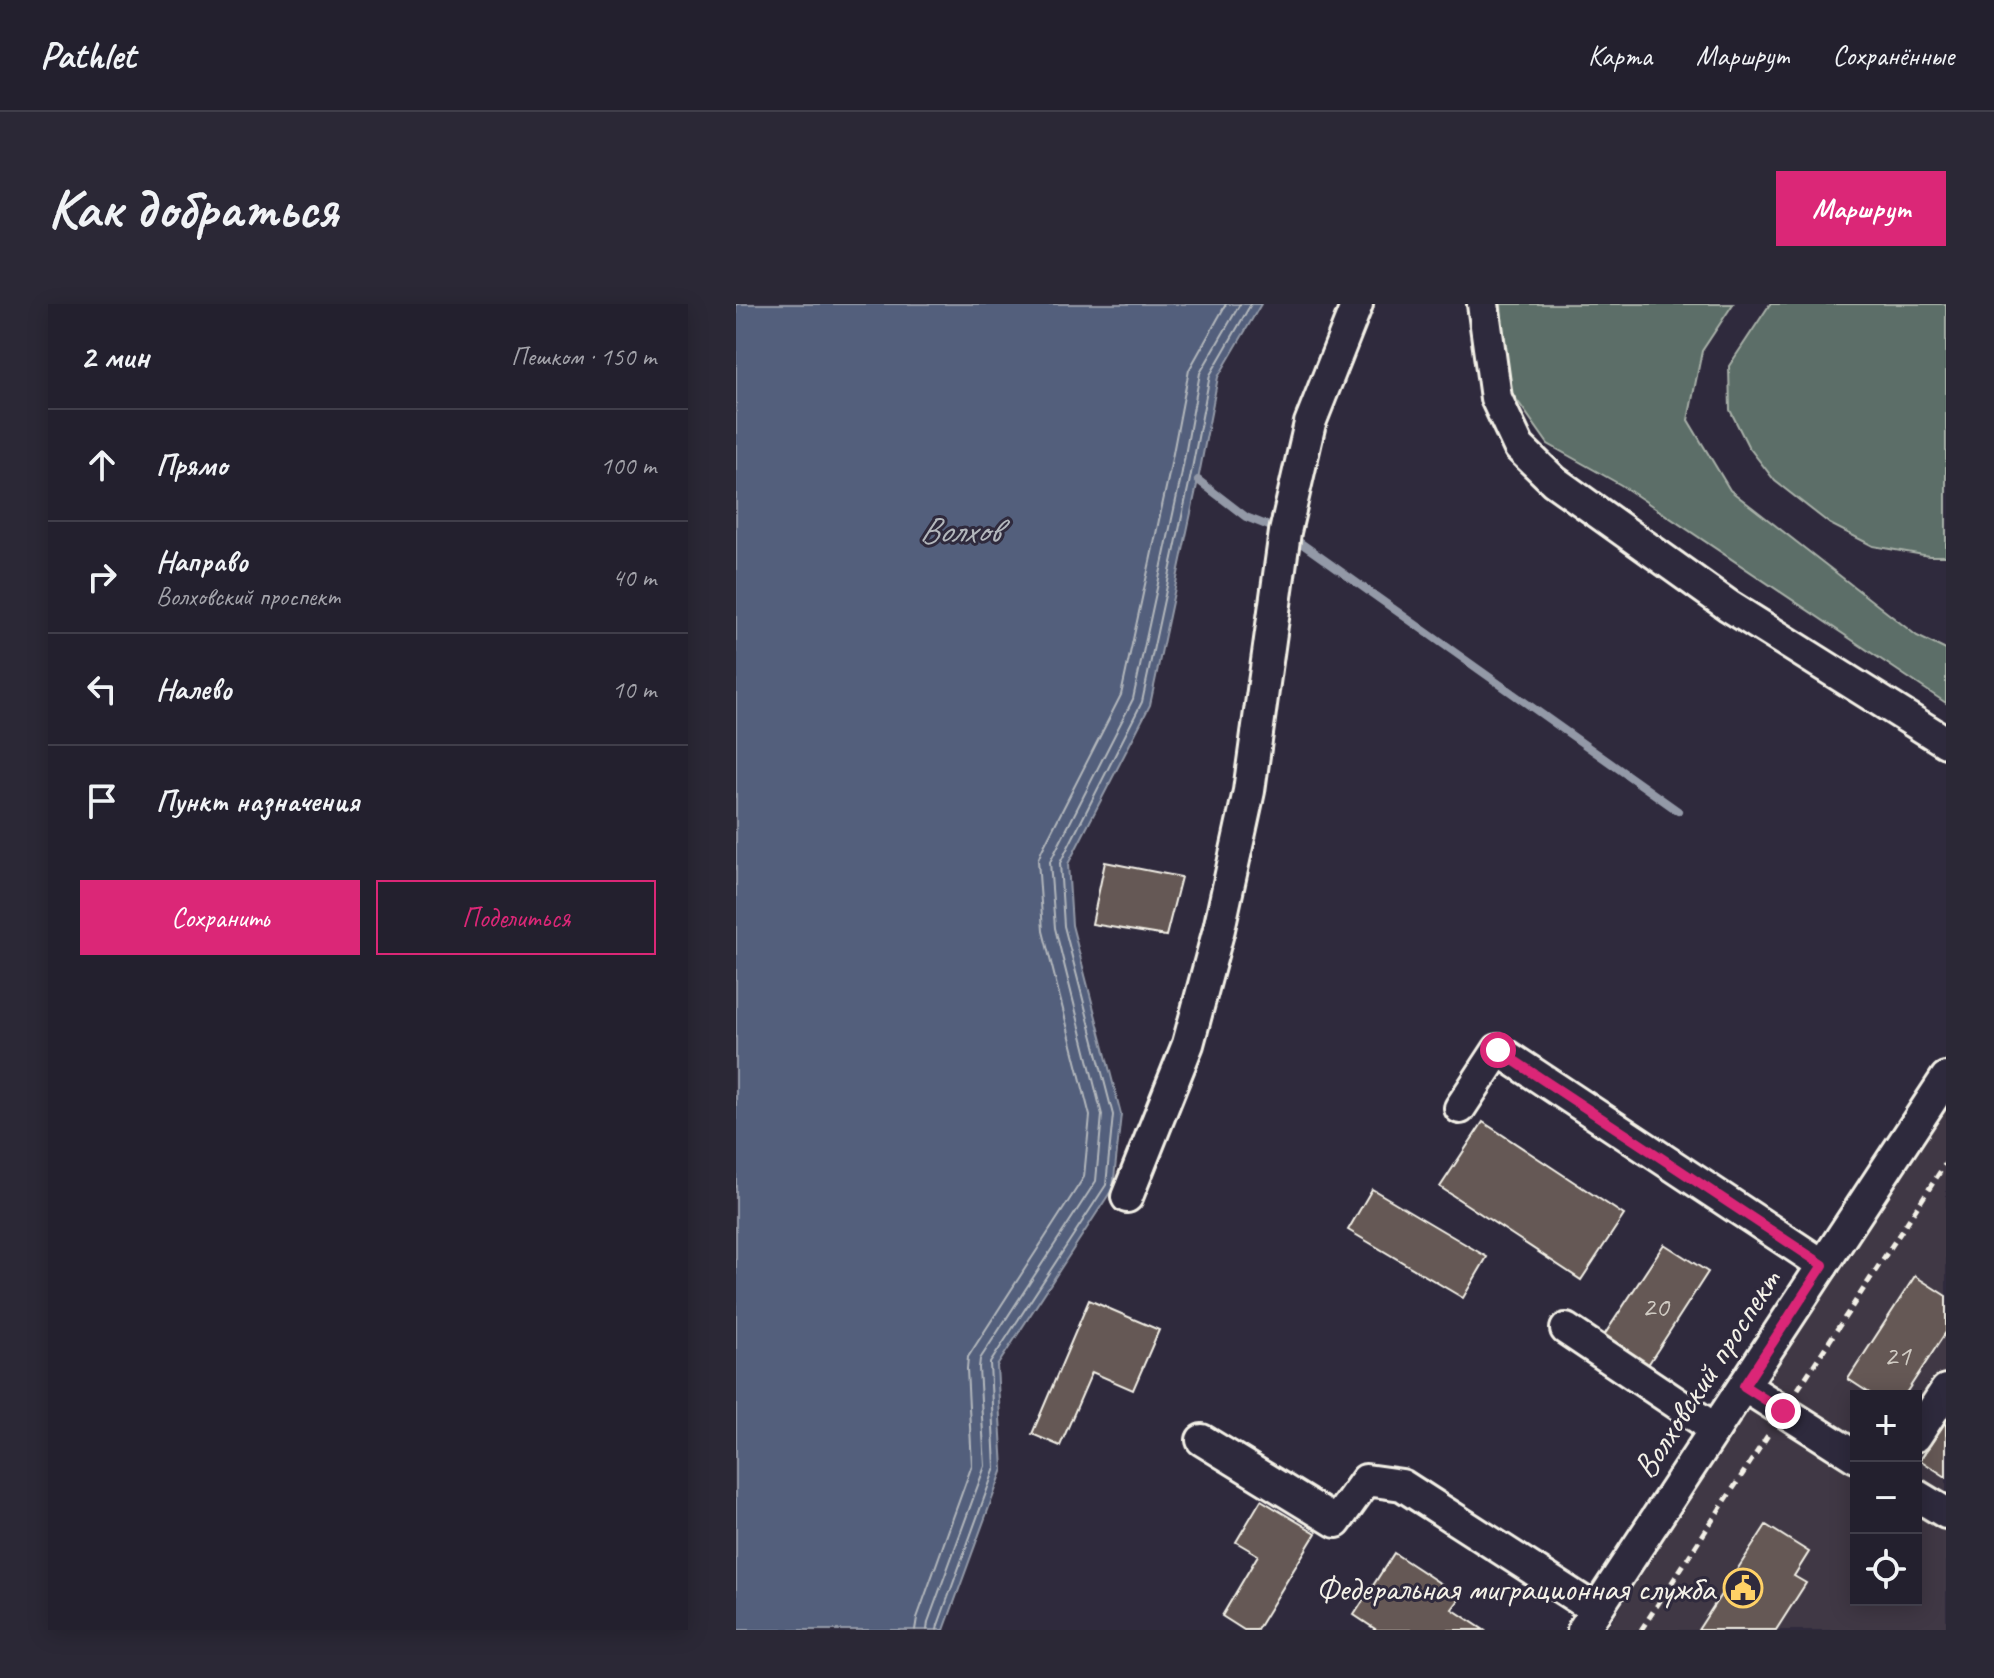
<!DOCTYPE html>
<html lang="ru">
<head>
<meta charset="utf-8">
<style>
  :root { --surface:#23202e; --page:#2b2836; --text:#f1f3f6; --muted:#a3a3aa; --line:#403e4a; --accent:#db2777 }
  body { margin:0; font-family:Caveat,sans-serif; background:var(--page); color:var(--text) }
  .controls { position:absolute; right:24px; bottom:24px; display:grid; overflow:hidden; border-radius:0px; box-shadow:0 4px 20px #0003 }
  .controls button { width:72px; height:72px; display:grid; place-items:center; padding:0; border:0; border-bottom:2px solid var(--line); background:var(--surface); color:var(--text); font:40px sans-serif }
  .stop { position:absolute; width:24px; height:24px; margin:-18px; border:6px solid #db2777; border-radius:50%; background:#fff }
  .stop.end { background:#db2777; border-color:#fff; box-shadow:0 2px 8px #0008 }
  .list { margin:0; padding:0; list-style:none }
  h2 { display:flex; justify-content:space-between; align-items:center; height:104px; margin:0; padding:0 32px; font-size:34px }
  h2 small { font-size:26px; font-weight:400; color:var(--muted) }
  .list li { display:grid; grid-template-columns:52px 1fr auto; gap:24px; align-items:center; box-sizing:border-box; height:112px; padding:0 32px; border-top:2px solid var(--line) }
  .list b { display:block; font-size:30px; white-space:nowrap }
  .list p { margin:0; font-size:26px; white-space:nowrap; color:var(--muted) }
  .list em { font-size:26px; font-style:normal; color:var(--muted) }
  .actions { display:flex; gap:16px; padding:24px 32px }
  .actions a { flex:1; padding:18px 0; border:2px solid var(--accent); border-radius:0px; text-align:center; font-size:28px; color:var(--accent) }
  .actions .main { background:var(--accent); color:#fff }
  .icon { flex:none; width:44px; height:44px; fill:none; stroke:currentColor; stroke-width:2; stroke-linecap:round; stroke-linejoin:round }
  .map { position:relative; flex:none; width:1210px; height:1326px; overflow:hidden; border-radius:0px }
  header { display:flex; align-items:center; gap:48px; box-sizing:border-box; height:112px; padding:0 40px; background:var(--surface); border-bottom:2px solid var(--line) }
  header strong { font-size:38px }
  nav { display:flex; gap:44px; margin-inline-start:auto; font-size:28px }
  .intro { display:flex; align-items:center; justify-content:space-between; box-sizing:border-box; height:192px; padding:0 48px }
  h1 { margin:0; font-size:56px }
  .button { padding:20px 36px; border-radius:0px; background:var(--accent); color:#fff; font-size:28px; font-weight:700 }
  main { display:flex; gap:48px; padding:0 48px }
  aside { flex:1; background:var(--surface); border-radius:0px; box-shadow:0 4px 20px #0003 }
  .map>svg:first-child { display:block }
</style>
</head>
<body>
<header>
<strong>Pathlet</strong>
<nav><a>Карта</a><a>Маршрут</a><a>Сохранённые</a></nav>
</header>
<div class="intro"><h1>Как добраться</h1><a class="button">Маршрут</a></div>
<main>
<aside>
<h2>2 мин<small>Пешком · 150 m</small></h2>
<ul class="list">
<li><svg class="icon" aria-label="ahead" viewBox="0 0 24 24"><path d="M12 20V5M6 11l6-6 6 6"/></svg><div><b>Прямо</b></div><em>100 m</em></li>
<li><svg class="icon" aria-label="right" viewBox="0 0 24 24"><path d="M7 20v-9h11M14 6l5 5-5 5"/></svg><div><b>Направо</b><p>Волховский проспект</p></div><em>40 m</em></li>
<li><svg class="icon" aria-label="left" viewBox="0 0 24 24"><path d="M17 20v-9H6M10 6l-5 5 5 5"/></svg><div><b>Налево</b></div><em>10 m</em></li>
<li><svg class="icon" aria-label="arrive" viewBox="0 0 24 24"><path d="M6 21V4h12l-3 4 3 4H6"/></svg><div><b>Пункт назначения</b></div></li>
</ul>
<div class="actions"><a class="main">Сохранить</a><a>Поделиться</a></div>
</aside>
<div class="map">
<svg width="1210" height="1326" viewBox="0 0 1210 1326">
  <rect width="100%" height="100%" fill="#2f2a3d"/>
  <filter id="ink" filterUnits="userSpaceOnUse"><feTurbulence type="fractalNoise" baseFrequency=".0125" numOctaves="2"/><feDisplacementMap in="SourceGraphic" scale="16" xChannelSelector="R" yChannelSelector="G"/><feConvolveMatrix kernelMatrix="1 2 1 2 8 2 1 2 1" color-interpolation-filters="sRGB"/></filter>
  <g filter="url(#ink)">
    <path fill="#3f3844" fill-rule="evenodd" d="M1210,794V1326H870ZM1120,1092H1180V1296H1120Z"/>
    <g fill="#5b6e67" stroke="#a8b0a8" stroke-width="2">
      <path d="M765,0H997L966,47L952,116L994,186L1181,332L1210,346V399L885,181L812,140L771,82Z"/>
      <path d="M1034,0H1210V252H1193L1137,242L1094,220L1039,177L1012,142L994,106L993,62Z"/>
    </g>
    <path fill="#525f7b" stroke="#9399a7" stroke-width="2" d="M0,0H525L482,73L462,176L414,401L332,560L336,621L385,810L377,884L261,1062L267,1165L208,1326H0Z"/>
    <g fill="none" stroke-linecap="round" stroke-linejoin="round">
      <g stroke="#b3b7bc" stroke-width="2">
        <path d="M179,1326L181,1314L236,1161L231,1065L232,1053L348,873L354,812L307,627L302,556L306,546L385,391L433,170L453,66L490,0"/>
        <path d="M191,1326L192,1318L249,1162L243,1064L244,1055L360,877L366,811L319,624L314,558L397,395L445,173L464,69L504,0"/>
        <path d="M201,1326L202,1321L259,1164L254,1059L370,881L377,811L328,622L324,559L406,398L454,175L474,71L515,0"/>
      </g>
      <g stroke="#9399a7" stroke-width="8">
        <path d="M462,176L510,213L543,226"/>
        <path d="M555,232L942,507"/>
      </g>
    </g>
    <g fill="#655954" stroke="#f4f1e8" stroke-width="2">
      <path d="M369,558L445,573L430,632L356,620Z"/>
      <path d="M747,818L888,911L845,976L704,883Z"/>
      <path d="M636,885L751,953L727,994L612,926Z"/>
      <path d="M928,940L972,968L910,1064L865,1036Z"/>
      <path d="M1179,972L1210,992V1028L1168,1092H1138L1112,1075Z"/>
      <path d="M353,996L423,1026L397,1086L356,1068L324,1142L296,1130Z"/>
      <path d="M1210,1117V1173L1184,1156Z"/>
      <path d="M525,1196L580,1229L521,1326H508L486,1312L522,1251L500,1238Z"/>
      <path d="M1030,1221L1073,1248L1058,1272L1070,1279L1040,1326H962Z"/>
      <path d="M658,1249L725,1293L716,1305L748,1326H638L639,1325L618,1311Z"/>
    </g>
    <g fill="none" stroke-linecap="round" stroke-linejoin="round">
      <defs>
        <g id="minor">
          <path d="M747,0L760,94L783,143L818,177L993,302L1210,438"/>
          <path d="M724,804L762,746L1087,961"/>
          <path d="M391,893L452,740L483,625L513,487L549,228L574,119L621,0"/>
          <path d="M830,1025L979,1125"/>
          <path d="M1008,1082L1120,1153"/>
          <path d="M1180,1132L1210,1086"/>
          <path d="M466,1136L600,1218L630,1176L666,1181L860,1306"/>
          <path d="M1180,1191L1210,1209"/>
          <path d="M847,1326L1210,774"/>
        </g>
      </defs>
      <use href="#minor" stroke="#f4f1e8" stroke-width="36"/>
      <g stroke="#f4f1e8" stroke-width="5" stroke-dasharray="8 6" stroke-linecap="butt">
        <path d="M1062,1085L1210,859"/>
        <path d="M905,1326L1032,1131"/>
      </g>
      <use href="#minor" stroke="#2f2a3d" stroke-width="30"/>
    </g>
  </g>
  <g fill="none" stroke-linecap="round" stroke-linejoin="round" filter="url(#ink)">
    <path stroke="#db2777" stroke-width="10" d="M762,746L1087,961L1008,1082L1047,1107"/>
  </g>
  <defs>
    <symbol id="civic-ring" viewBox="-11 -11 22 22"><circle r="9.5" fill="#2f2a3d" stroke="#ffd166" stroke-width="1.5"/><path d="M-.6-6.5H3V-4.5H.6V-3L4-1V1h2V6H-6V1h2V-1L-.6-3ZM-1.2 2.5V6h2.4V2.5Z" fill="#ffd166"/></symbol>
  </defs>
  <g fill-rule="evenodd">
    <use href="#civic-ring" x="985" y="1262" width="44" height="44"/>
  </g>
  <g text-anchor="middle" stroke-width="6" stroke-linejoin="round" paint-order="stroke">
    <g font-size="30" fill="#d0cbc3">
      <text x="919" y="1012">20</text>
      <text x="1161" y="1061">21</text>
    </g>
    <g font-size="34" fill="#f4f1e8" stroke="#2f2a3d">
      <text transform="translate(970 1069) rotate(-57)" y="12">Волховский проспект</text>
    </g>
    <g font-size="34" fill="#f4f1e8" stroke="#2f2a3d" text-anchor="end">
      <text x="979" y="1296">Федеральная миграционная служба</text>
    </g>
    <g font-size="36" font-style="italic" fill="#b3b7bc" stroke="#2f2a3d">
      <text x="223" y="238">Волхов</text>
    </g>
  </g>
</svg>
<div class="controls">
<button>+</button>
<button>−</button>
<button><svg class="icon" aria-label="locate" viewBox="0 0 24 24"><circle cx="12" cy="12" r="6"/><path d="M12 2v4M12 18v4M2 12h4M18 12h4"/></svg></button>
</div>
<div class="stop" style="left:762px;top:746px"></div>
<div class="stop end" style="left:1047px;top:1107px"></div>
</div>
</main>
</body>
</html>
